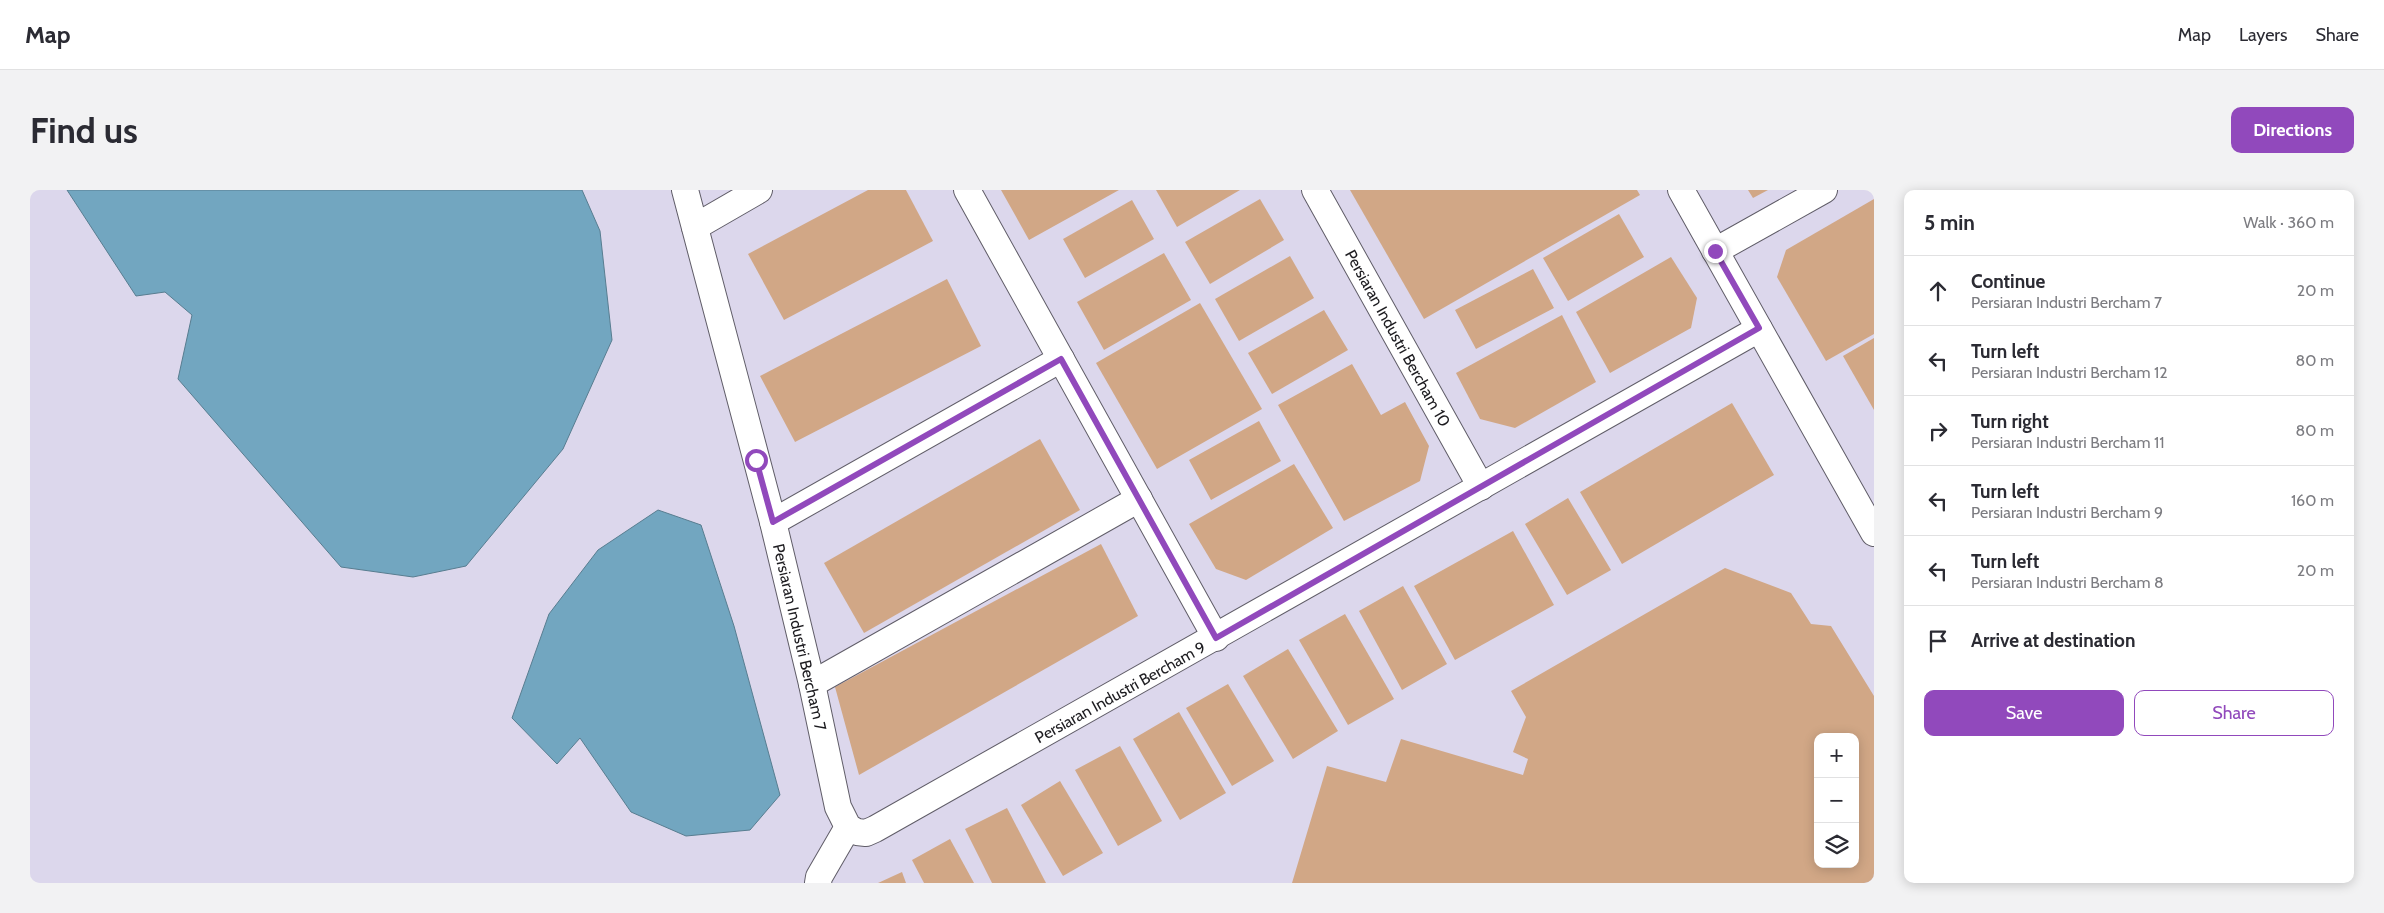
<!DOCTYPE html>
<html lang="en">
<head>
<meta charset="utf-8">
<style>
  :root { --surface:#fff; --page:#f2f2f3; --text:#2b2b33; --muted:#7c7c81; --line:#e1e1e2; --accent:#9149bc }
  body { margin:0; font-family:Cabin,sans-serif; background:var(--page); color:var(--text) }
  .controls { position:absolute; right:15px; bottom:15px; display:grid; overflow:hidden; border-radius:10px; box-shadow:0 2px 12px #0003 }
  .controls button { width:45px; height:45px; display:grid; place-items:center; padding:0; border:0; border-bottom:1px solid var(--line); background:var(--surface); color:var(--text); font:25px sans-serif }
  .stop { position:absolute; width:15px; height:15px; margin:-11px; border:4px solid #9149bc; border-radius:50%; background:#fff }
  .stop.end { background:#9149bc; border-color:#fff; box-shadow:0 1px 5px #0008 }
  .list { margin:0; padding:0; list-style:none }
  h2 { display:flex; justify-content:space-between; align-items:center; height:65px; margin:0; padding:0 20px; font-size:21px }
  h2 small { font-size:16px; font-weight:400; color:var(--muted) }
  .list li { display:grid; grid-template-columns:32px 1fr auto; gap:15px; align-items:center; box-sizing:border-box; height:70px; padding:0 20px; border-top:1px solid var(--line) }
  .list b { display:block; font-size:19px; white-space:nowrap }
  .list p { margin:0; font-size:16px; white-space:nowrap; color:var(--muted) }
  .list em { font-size:16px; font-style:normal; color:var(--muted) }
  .actions { display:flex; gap:10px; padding:15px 20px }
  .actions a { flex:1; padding:11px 0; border:1px solid var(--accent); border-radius:10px; text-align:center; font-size:18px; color:var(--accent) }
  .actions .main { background:var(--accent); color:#fff }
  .icon { flex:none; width:28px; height:28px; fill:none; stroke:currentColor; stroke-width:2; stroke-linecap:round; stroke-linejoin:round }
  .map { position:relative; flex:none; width:1844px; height:693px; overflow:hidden; border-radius:10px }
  header { display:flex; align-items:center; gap:30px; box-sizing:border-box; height:70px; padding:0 25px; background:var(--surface); border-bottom:1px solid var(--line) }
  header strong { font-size:24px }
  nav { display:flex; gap:28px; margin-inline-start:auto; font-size:18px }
  .intro { display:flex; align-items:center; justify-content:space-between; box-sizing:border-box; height:120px; padding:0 30px }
  h1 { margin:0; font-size:35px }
  .button { padding:12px 22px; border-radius:10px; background:var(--accent); color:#fff; font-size:18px; font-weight:700 }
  main { display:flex; gap:30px; padding:0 30px }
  aside { flex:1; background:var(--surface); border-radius:10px; box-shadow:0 2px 12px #0003 }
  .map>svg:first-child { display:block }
</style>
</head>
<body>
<header>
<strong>Map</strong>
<nav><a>Map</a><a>Layers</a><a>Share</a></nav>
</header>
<div class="intro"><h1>Find us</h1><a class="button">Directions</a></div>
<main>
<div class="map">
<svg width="1844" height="693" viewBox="0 0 1844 693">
  <rect width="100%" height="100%" fill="#e6e3f0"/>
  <path fill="#dcd7ec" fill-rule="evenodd" d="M0,0H1844V693H0ZM1788,547H1825V674H1788Z"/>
  <g fill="#72a6c0" stroke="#587d90">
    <path d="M37,0H552L570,41L582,150L533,259L436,376L383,387L311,377L148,189L162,125L135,102L106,106Z"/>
    <path d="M628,320L671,335L704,436L750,605L720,640L656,646L601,622L550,548L527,574L482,528L519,424L568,360Z"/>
  </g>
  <g fill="#d1a786" fill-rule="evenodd">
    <path d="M838,0H876L903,51L754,130L718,64Z"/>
    <path d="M971,0H1089L999,50Z"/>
    <path d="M1126,0H1210L1147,37Z"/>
    <path d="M1320,0H1607L1610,5L1394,129Z"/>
    <path d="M1718,0H1738L1723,8Z"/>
    <path d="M1230,9L1254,50L1180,94L1155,52Z"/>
    <path d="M1844,9V144L1796,171L1747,87L1756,60Z"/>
    <path d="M1102,10L1124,49L1055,88L1033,49Z"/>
    <path d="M1589,24L1614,67L1538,111L1513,68Z"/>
    <path d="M1134,63L1161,110L1074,160L1047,112Z"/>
    <path d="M1260,66L1284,108L1209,151L1185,109Z"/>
    <path d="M1641,67L1667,108L1661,138L1580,183L1546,122Z"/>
    <path d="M1503,79L1524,118L1446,159L1425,120Z"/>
    <path d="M917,89L951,156L765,252L730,186Z"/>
    <path d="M1170,113L1232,219L1127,279L1066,173Z"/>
    <path d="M1294,120L1318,160L1242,204L1218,163Z"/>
    <path d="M1532,125L1566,192L1485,238L1450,229L1426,183Z"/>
    <path d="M1844,148V220L1813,166Z"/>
    <path d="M1322,174L1351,225L1375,212L1399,256L1390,291L1314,331L1248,215Z"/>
    <path d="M1702,213L1744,285L1592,374L1550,302Z"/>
    <path d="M1229,231L1251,271L1181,310L1159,270Z"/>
    <path d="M1010,249L1050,320L834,443L794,373Z"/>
    <path d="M1264,274L1303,338L1216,390L1186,379L1159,334Z"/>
    <path d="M1538,308L1581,380L1537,405L1495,334Z"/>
    <path d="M1483,341L1524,415L1425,470L1384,396Z"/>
    <path d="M1071,354L1108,426L829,585L805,497Z"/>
    <path d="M1695,378L1761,403L1781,434L1801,436L1844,506V693H1262L1297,576L1356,592L1371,549L1493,585L1498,569L1483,562L1496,527L1481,501ZM1788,547H1825V674H1788Z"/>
    <path d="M1373,396L1417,474L1372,500L1329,421Z"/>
    <path d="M1315,424L1364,509L1318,535L1269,450Z"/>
    <path d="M1258,459L1308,541L1263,569L1213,486Z"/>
    <path d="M1198,494L1244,571L1202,596L1156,518Z"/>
    <path d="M1149,522L1196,603L1150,630L1103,549Z"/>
    <path d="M1090,556L1132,631L1088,656L1045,580Z"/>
    <path d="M1030,591L1073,663L1033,686L991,615Z"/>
    <path d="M977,618L1016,693H962L935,639Z"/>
    <path d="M920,649L944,693H894L882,670Z"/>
    <path d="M872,682L876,693H848Z"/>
  </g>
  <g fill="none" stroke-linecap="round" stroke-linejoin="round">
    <defs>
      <g id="minor">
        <path d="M655,0L743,332L782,494L808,617L818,637L827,642L836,643L845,639L1729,139"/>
        <path d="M937,0L1186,448"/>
        <path d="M1285,0L1451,297"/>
        <path d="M1651,0L1844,343"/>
        <path d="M665,37L729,0"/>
        <path d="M1685,61L1794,0"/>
        <path d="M743,332L1031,169"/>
        <path d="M782,494L1109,309"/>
        <path d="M788,693L789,687L818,637"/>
      </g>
    </defs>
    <use href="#minor" stroke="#605d68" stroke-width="28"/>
    <use href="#minor" stroke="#fff" stroke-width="26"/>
  </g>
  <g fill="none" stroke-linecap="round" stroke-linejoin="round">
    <path stroke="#9149bc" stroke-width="6" d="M726,270L743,332L1031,169L1186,448L1729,138L1685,61"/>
  </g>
  <g text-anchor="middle" stroke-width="4" stroke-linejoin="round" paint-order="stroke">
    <g font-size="16" fill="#1d1c20" stroke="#fff">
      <text transform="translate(1368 148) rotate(61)" y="6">Persiaran Industri Bercham 10</text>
      <text transform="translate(770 447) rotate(77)" y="6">Persiaran Industri Bercham 7</text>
      <text transform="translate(1090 502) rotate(-29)" y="6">Persiaran Industri Bercham 9</text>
    </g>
  </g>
</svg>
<div class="controls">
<button>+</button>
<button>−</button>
<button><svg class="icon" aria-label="layers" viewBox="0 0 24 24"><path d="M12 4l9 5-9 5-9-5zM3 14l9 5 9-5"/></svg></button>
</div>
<div class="stop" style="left:726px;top:270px"></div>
<div class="stop end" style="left:1685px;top:61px"></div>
</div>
<aside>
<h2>5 min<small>Walk · 360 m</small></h2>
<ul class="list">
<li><svg class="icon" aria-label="ahead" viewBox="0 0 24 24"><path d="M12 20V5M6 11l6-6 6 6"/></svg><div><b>Continue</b><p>Persiaran Industri Bercham 7</p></div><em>20 m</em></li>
<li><svg class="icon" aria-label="left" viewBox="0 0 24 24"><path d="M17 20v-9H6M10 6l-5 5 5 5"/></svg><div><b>Turn left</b><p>Persiaran Industri Bercham 12</p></div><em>80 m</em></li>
<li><svg class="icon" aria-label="right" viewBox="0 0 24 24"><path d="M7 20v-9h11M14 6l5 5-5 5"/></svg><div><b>Turn right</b><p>Persiaran Industri Bercham 11</p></div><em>80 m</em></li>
<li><svg class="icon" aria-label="left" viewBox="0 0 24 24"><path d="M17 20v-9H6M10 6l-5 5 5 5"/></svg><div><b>Turn left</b><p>Persiaran Industri Bercham 9</p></div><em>160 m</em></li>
<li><svg class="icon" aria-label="left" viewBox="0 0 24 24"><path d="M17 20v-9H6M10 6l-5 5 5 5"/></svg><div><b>Turn left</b><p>Persiaran Industri Bercham 8</p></div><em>20 m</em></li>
<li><svg class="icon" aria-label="arrive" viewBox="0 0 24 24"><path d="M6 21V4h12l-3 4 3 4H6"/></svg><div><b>Arrive at destination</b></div></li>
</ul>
<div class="actions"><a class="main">Save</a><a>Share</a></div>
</aside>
</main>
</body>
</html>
